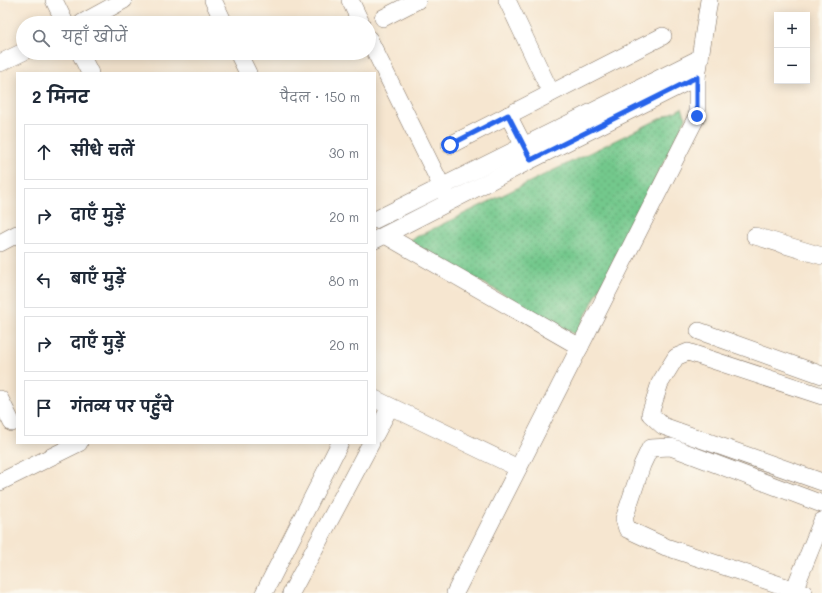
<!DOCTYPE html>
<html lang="hi">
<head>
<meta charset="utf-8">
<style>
  :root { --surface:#fff; --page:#f6f6f7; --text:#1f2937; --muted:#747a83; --line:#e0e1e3 }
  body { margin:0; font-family:Mali,"Playpen Sans Deva",sans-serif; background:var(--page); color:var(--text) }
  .controls { position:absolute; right:12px; top:12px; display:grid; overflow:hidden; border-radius:0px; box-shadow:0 2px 10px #0003 }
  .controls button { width:36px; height:36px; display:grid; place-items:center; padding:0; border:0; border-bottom:1px solid var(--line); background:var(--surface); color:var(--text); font:20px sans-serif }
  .stop { position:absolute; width:12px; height:12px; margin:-9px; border:3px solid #2563eb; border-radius:50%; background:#fff }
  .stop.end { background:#2563eb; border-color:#fff; box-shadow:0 1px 4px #0008 }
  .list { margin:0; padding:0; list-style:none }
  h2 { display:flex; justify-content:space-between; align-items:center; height:52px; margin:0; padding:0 16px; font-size:17px }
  h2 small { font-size:13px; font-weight:400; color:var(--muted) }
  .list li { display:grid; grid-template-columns:26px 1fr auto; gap:12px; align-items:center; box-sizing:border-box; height:56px; margin:0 8px 8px; padding:0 8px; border:1px solid var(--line); border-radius:0px }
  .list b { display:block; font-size:15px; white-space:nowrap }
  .list em { font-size:13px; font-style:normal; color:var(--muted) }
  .icon { flex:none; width:22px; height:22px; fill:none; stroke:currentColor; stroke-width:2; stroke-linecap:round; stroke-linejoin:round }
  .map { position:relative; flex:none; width:822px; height:593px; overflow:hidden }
  .search { position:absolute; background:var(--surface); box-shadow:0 2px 10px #0003; left:16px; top:16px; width:360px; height:44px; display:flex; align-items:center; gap:10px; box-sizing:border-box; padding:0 14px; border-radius:22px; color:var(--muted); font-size:15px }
  .panel { position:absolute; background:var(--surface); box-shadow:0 2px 10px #0003; left:16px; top:72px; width:360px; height:372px; border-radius:0px }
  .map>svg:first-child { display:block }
</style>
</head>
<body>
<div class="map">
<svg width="822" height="593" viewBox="0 0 822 593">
  <defs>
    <pattern id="grass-dots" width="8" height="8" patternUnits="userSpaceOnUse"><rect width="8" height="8" fill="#73c88c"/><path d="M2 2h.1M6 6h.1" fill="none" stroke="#60a372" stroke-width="1.8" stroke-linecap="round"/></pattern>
  </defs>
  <rect width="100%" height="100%" fill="#fbf7ec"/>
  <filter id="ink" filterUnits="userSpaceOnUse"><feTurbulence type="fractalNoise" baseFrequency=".025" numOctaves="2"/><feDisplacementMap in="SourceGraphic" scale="8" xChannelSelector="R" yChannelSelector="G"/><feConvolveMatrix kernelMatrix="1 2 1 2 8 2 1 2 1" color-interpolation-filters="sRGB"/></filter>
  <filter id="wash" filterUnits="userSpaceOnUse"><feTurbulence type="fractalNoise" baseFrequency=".012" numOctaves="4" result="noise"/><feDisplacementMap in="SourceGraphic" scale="16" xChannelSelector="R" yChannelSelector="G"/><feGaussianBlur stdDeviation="0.9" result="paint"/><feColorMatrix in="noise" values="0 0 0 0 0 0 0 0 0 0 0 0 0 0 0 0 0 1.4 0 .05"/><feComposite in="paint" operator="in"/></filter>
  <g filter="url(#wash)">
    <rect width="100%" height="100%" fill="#f6e6d0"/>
    <path fill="url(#grass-dots)" stroke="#577955" d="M682,108L686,118L576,335L408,241Z"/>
  </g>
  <g filter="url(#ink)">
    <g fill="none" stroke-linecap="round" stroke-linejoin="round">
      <defs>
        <g id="minor">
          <path d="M54,0L65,23"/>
          <path d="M213,0L224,23"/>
          <path d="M350,0L361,23"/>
          <path d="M507,0L551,93"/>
          <path d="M383,18L418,0"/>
          <path d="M82,23L124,0"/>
          <path d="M369,39L447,197"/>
          <path d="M80,53L90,73"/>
          <path d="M238,53L248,73"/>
          <path d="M0,63L23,52"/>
          <path d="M508,115L529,156"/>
          <path d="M450,145L663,36"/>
          <path d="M375,220L700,58"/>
          <path d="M385,235L580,347"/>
          <path d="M755,236L822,256"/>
          <path d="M375,240L531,160L697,77L709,0"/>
          <path d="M0,243L17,234"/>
          <path d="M699,331L822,375"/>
          <path d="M822,396L688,352L676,357L660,383L650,414L663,426L822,482"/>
          <path d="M0,399L12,423"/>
          <path d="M375,399L518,468"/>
          <path d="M375,435L390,407"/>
          <path d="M0,482L79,443"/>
          <path d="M794,590L822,521"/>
          <path d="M264,593L340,443"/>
          <path d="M291,593L371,443"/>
          <path d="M455,593L697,116V77"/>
          <path d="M804,593L666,547L627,529L624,519L642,465L650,448L671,447L822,504"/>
        </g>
      </defs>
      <use href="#minor" stroke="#7c6c5c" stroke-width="18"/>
      <use href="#minor" stroke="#fff" stroke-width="17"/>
    </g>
  </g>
  <g fill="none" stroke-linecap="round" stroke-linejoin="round" filter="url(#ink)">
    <path stroke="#2563eb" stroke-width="5" d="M450,145L508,115L531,160L697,77V116"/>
  </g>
</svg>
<div class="controls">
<button>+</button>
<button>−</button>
</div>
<div class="stop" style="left:450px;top:145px"></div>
<div class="stop end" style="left:697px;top:116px"></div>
<div class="search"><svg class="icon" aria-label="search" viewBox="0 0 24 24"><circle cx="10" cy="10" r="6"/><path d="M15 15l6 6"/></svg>यहाँ खोजें</div>
<section class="panel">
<h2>2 मिनट<small>पैदल · 150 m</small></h2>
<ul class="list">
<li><svg class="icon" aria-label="ahead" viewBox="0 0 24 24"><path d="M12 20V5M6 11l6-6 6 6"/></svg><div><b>सीधे चलें</b></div><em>30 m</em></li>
<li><svg class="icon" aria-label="right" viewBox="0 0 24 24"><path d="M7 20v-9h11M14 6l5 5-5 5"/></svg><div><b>दाएँ मुड़ें</b></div><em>20 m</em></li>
<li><svg class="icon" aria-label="left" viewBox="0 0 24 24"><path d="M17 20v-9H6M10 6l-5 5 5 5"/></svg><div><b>बाएँ मुड़ें</b></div><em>80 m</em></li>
<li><svg class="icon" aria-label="right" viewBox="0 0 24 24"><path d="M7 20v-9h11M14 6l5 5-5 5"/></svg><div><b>दाएँ मुड़ें</b></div><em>20 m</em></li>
<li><svg class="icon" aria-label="arrive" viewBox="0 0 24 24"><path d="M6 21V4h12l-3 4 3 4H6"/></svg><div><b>गंतव्य पर पहुँचे</b></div></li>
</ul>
</section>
</div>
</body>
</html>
